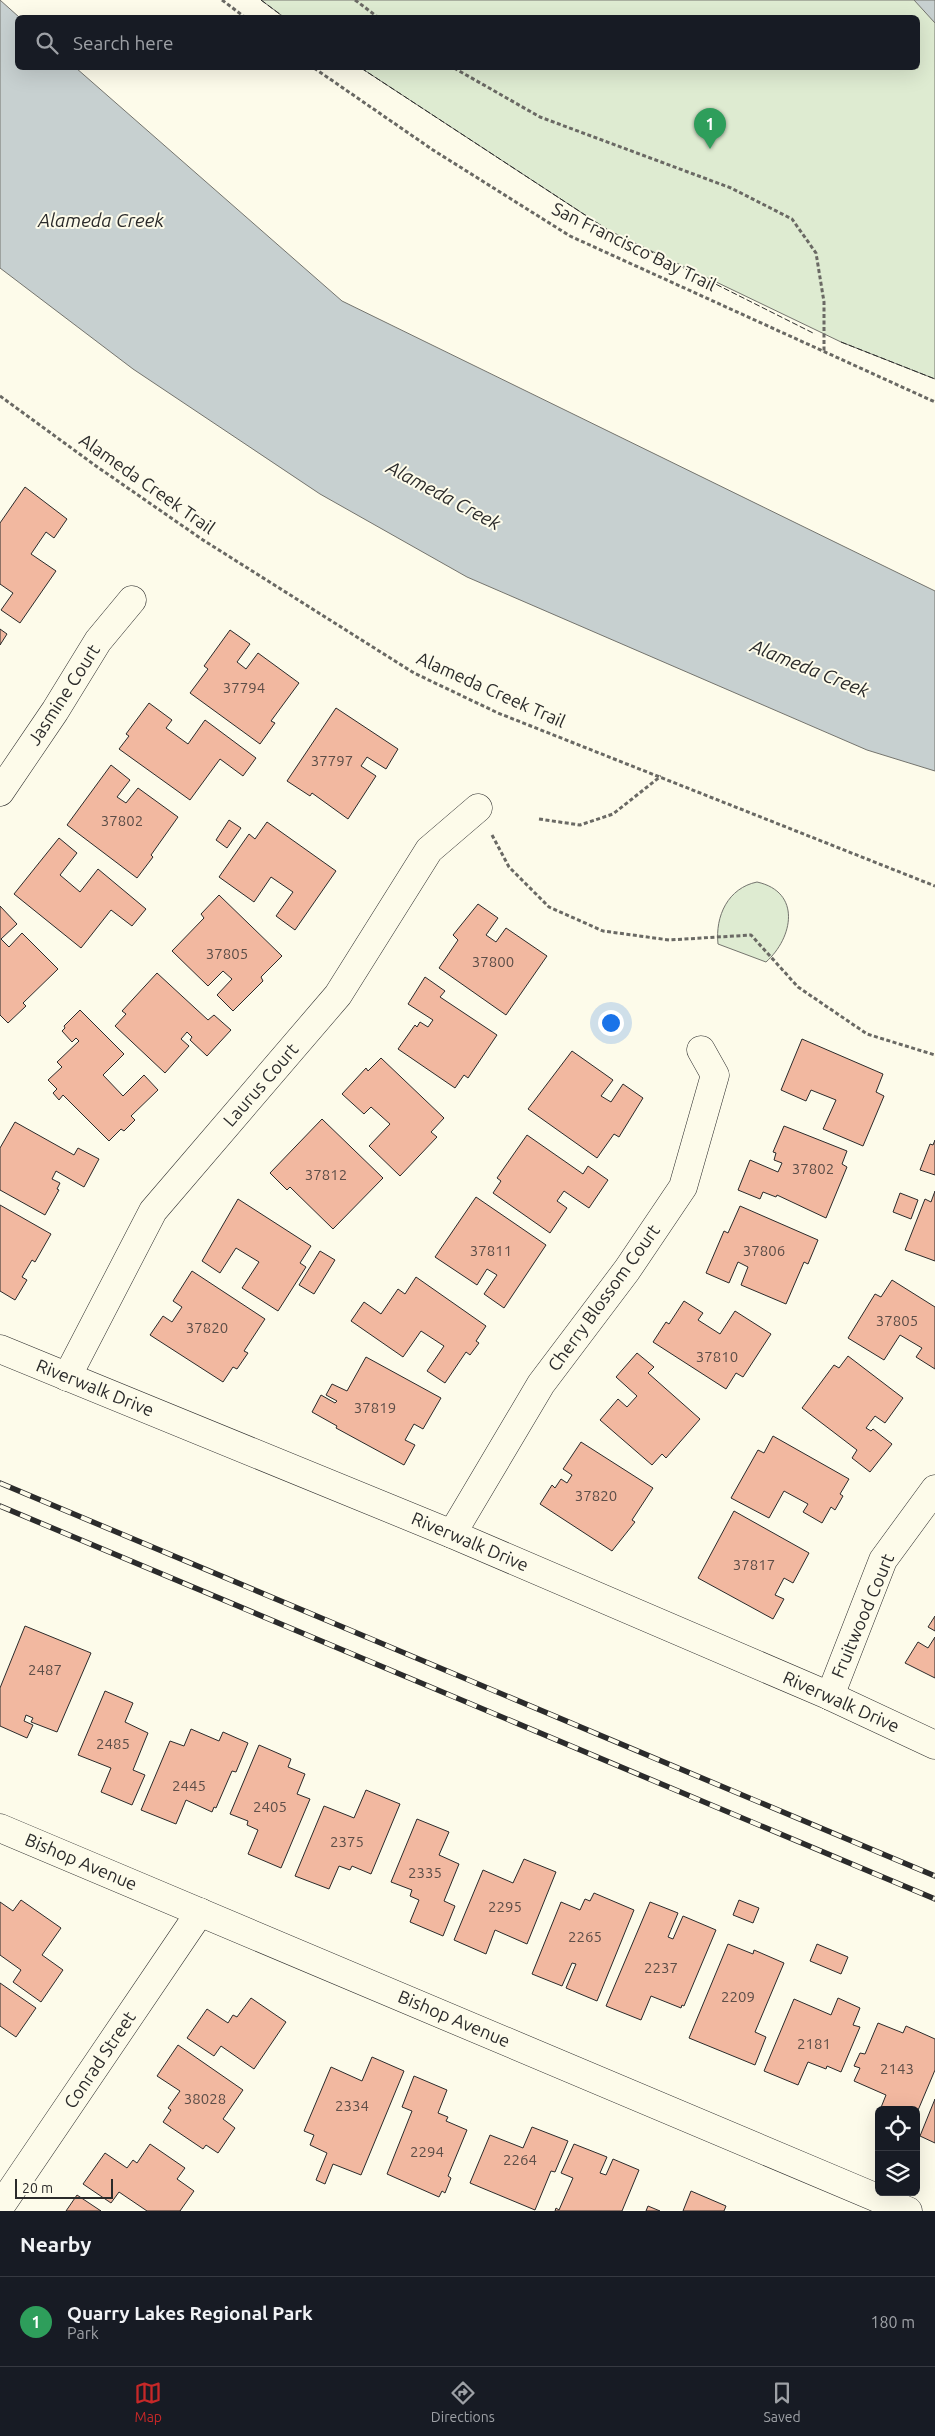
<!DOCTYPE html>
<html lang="en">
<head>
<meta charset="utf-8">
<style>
  :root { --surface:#171b24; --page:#20242c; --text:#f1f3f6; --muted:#9ea1a6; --line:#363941; --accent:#c62828 }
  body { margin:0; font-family:Ubuntu,sans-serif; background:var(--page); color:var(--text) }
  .controls { position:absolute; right:15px; bottom:15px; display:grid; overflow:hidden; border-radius:8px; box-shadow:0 5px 20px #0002 }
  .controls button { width:45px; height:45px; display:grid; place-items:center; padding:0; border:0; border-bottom:1px solid var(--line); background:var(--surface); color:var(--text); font:25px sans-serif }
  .scale { position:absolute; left:15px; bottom:12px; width:98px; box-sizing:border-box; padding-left:5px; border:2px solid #2b2b2b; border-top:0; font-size:14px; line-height:18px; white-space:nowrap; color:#2b2b2b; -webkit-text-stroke:4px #fdfbea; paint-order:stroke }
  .you { position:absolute; left:610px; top:1022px; width:18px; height:18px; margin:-12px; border:4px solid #fff; border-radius:50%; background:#1a73e8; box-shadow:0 0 0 8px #1a73e833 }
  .badge { display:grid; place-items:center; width:32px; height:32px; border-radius:50%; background:var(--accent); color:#fff; font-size:16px; font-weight:700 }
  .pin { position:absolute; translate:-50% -41px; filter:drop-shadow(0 1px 2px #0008) }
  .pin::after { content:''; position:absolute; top:26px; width:18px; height:15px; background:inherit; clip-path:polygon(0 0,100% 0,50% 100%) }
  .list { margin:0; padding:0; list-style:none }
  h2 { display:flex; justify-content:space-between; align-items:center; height:65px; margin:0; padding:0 20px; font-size:21px }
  h2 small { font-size:16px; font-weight:400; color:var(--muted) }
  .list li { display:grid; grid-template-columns:32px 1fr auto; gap:15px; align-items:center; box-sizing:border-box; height:90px; padding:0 20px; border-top:1px solid var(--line) }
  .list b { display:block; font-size:19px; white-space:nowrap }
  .list p { margin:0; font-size:16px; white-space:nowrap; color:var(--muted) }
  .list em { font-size:16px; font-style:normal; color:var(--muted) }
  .icon { flex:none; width:28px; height:28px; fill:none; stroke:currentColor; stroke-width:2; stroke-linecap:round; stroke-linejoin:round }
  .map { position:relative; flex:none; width:935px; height:2211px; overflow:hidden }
  .search { position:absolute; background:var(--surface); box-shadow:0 5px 20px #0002; left:15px; right:15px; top:15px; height:55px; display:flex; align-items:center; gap:12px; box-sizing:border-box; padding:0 18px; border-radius:8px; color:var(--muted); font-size:19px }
  .sheet { height:155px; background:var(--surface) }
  nav { display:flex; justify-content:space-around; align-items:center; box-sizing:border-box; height:70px; border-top:1px solid var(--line); background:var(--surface); font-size:14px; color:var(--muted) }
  nav a { display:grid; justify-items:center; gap:2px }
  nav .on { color:var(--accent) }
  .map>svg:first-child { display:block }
</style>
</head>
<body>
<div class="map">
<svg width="935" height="2211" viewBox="0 0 935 2211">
  <rect width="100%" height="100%" fill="#fdfbea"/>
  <g fill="#deebd1" stroke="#74746e">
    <path d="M261,0H935V379L841,342L608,230L361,68H918V18H285Z"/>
    <path d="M757,882C802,892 793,938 766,962L718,944C715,916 728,888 757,882Z"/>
  </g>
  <g fill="#c7d0d0" stroke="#74746e">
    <path d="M0,0L19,17L18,18V68H76L342,301L935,591V771L867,750L467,577L320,494L133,369L0,268Z"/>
    <path d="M914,0H935V23Z"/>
  </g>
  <g fill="#f2b8a0" stroke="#2b2b2b">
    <path d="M25,487L67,519L54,538L46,532L31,554L56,571L20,623L1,610L13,593L0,584V523Z"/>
    <path d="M0,629L7,634L0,645Z"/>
    <path d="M230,630L250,644L237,662L246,669L258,653L299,683L271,721L275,723L260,744L190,693L208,669L204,666Z"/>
    <path d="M149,703L172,720L166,728L188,744L205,720L256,758L243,776L220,759L190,800L119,749L129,736L126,734Z"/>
    <path d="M336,708L398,749L386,769L367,757L361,766L376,776L348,819L312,793L310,796L287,781Z"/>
    <path d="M111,765L130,780L117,797L126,803L138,788L178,817L151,855L153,857L137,878L67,825Z"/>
    <path d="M229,820L241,828L227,848L216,840Z"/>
    <path d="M267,822L336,871L295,930L276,916L293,892L271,877L254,902L219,877L249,834L255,839Z"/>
    <path d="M59,838L77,853L60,875L80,892L98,869L146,909L132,926L111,910L81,948L14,894Z"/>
    <path d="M219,895L282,956L261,977L263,981L233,1011L217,995L232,979L223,971L208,986L172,951L204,918L201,914Z"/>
    <path d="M478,904L498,918L486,935L496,942L506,928L547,956L506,1015L439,968L458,940L453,935Z"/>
    <path d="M0,906L17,924L1,939L9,947L22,933L58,969L23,1003L26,1006L8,1023L0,1015Z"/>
    <path d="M157,973L208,1020L214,1015L231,1030L207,1056L190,1040L192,1037L187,1032L181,1039L189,1046L165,1073L115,1026L126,1014L122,1011Z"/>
    <path d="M425,977L445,991L440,997L497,1035L468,1078L464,1075L455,1088L398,1049L415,1025L417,1027L420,1022L428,1027L433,1020L408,1004Z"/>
    <path d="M80,1010L124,1054L103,1075L123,1096L144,1075L158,1090L131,1116L135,1120L124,1131L121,1129L109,1141L63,1095L59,1100L53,1093L57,1089L48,1080L62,1067L57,1062L79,1041L76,1038L72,1042L62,1031L65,1028L64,1026Z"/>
    <path d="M802,1039L883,1074L876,1092L884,1096L863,1146L823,1129L836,1100L811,1090L806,1101L781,1090Z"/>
    <path d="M572,1051L613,1080L601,1096L611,1102L623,1084L643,1098L619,1137L614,1134L597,1158L528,1109Z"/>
    <path d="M381,1058L444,1118L431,1132L437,1137L400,1176L369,1146L390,1124L371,1107L364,1114L342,1094L366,1068L368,1071Z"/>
    <path d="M322,1119L383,1178L333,1229L290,1187L287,1190L270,1173Z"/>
    <path d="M15,1122L74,1155L78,1148L99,1159L84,1187L56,1171L52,1179L60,1183L57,1189L59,1190L45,1215L0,1190V1148Z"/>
    <path d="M784,1126L847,1151L842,1164L847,1167L826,1218L777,1195L776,1197L763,1192L760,1199L738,1190L750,1160L778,1172L782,1163L774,1160L776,1153L773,1152Z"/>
    <path d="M527,1135L583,1174L588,1166L608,1180L589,1208L564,1191L557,1201L567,1208L550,1233L493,1193L501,1181L497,1178Z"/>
    <path d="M935,1140V1175L920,1170L930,1144L933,1145Z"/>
    <path d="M935,1191V1261L905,1250L925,1199L931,1202Z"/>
    <path d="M900,1193L918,1200L911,1219L893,1212Z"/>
    <path d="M476,1197L546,1245L504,1308L484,1294L497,1275L487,1269L477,1285L435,1257Z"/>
    <path d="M238,1199L311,1246L300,1263L306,1267L278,1311L242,1288L259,1262L236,1248L220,1273L202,1261Z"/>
    <path d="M0,1205L51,1234L35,1262L32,1260L22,1277L27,1280L15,1300L0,1291Z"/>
    <path d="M740,1206L818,1240L808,1264L804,1262L786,1304L741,1285L748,1267L738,1262L729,1283L706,1273L724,1231L728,1233Z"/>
    <path d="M320,1251L335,1260L314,1294L299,1285Z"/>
    <path d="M192,1271L265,1319L244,1351L248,1353L237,1369L233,1367L223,1382L150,1335L163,1316L172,1322L182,1307L173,1301Z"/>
    <path d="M416,1277L486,1326L476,1341L479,1343L470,1355L466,1352L445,1383L427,1371L444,1346L421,1331L403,1357L351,1321L364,1302L381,1314L398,1289L405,1294Z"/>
    <path d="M892,1280L935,1307V1369L916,1357L922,1348L900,1335L884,1360L848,1338L875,1294L881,1297Z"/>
    <path d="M684,1301L703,1313L698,1320L720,1334L735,1311L771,1334L743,1377L736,1373L726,1389L653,1342L666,1322L669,1324Z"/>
    <path d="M637,1353L654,1367L648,1373L700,1419L666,1458L662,1454L652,1465L600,1420L618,1399L627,1407L637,1396L616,1377Z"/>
    <path d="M848,1356L903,1398L885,1423L875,1416L866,1428L871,1431L873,1429L892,1444L870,1472L852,1458L857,1450L802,1408L834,1365L839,1368Z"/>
    <path d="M366,1357L441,1398L423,1429L414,1424L405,1440L415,1445L404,1465L336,1428L337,1426L312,1412L321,1395L335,1403L337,1401L326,1395L332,1384L347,1391Z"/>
    <path d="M773,1436L849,1479L840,1494L843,1496L835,1510L831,1507L822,1523L803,1512L808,1504L784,1491L769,1518L731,1498L758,1450L764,1453Z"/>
    <path d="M581,1442L653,1488L632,1520L635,1522L612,1551L540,1504L552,1485L555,1488L561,1479L567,1483L572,1475L563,1469Z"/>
    <path d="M734,1511L809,1553L793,1583L784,1578L775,1595L784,1599L773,1619L698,1578Z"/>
    <path d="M935,1616V1631L928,1627Z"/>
    <path d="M25,1626L91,1653L57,1732L31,1722L33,1718L26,1715L24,1721L33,1725L27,1738L0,1726V1688Z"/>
    <path d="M935,1637V1678L905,1663L918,1642L928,1648Z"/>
    <path d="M105,1691L133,1703L125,1722L148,1733L133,1770L145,1775L132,1805L101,1792L111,1768L78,1755Z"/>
    <path d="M191,1729L219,1741L223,1732L248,1743L236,1772L232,1771L216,1808L214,1807L212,1812L186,1800L176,1824L141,1810L170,1741L184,1746Z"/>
    <path d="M259,1745L291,1759L288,1767L305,1774L297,1794L310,1799L281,1868L248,1854L258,1830L247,1825L248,1821L230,1814Z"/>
    <path d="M366,1790L400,1804L371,1874L352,1866L350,1870L339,1866L329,1889L295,1876L324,1806L354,1818Z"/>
    <path d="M417,1819L449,1832L439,1855L459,1864L444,1901L455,1906L443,1936L410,1922L419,1900L410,1896L412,1890L391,1882Z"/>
    <path d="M524,1859L556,1872L527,1944L495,1930L486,1954L454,1940L483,1870L513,1883Z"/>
    <path d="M594,1893L634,1910L597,2001L566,1988L576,1964L572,1963L562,1986L532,1974L561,1902L580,1910L585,1899L590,1901Z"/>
    <path d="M21,1900L61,1928L42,1955L63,1970L41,2002L13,1982L21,1970L0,1955V1902L13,1911Z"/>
    <path d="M739,1900L759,1908L753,1923L733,1915Z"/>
    <path d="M650,1902L678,1913L668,1937L673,1939L683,1916L716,1930L684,2006L682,2005L681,2008L651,1996L641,2020L606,2006Z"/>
    <path d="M728,1944L753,1954L754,1950L784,1963L755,2032L766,2037L755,2065L689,2038Z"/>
    <path d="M817,1944L848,1957L841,1974L810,1961Z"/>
    <path d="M0,1983L36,2008L16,2037L0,2026Z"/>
    <path d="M251,1998L286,2022L254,2069L221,2046L214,2056L187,2038L207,2009L228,2023L233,2015L237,2017Z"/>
    <path d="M838,1998L860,2008L853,2025L860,2027L841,2072L827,2066L826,2069L808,2062L798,2085L764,2071L794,1999L831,2015Z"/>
    <path d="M878,2023L903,2033L906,2026L935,2039V2070L916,2115V2110H880L886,2095L854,2081L860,2068L854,2066L860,2053L865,2054Z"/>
    <path d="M178,2045L243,2090L223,2119L235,2128L218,2153L206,2145L203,2149L163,2122L171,2110L168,2108L180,2091L157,2076Z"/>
    <path d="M372,2057L404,2071L361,2175L333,2164L325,2184L316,2180L327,2153L310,2145L314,2135L304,2131L331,2067L362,2081Z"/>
    <path d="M414,2076L447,2090L438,2113L448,2117L446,2121L467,2130L448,2176L451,2178L445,2193L442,2191L439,2197L387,2174L412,2111L402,2107Z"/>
    <path d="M935,2099V2143L920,2136Z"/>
    <path d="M532,2127L568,2141L555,2172L551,2171L535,2210L470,2183L490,2135L523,2148Z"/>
    <path d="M150,2144L185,2168L177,2179L194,2191L180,2211H147L119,2192L111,2203L83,2184L105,2153L127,2168L133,2160L137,2163Z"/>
    <path d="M574,2144L607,2157L600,2173L606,2175L613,2159L639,2170L622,2211H555L556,2208L559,2210L573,2178L561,2173Z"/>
    <path d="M691,2191L726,2206L724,2211H683Z"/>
    <path d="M77,2195L101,2211H66Z"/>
    <path d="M648,2206L660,2211H646Z"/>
  </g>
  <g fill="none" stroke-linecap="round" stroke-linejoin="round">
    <defs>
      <g id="minor">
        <path d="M0,792L55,711L98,641L132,600"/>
        <path d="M0,1349L452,1534L830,1696L935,1745"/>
        <path d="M67,1377L153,1211L338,995L429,850L478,808"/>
        <path d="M452,1534L541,1384L627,1270L683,1187L715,1075L701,1050"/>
        <path d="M830,1696L883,1560L935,1489"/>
        <path d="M0,1828L908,2211"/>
        <path d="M0,2207L200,1912"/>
      </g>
    </defs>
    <use href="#minor" stroke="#2b2b2b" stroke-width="29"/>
    <g stroke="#6a6964" stroke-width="3" stroke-dasharray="4 2.5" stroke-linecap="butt">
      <path d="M222,0L246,18"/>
      <path d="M355,0L379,18"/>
      <path d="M314,68L433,150L570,236L935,402"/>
      <path d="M454,68L540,117L731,188L792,219L816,253L824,302V352"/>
      <path d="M0,396L96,466L203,540L414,673L498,713L935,886"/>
      <path d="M539,819L580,825L613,814L661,776"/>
      <path d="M492,835L509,867L549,907L603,931L669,940L751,935L798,987L867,1034L935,1055"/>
    </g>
    <use href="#minor" stroke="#fdfbea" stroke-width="28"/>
    <defs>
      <g id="rail">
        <path d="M0,1483L935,1876"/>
        <path d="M0,1506L935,1899"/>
      </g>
    </defs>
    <use href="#rail" stroke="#2b2b2b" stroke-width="5.5"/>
    <use href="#rail" stroke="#fdfbea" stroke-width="4" stroke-dasharray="11" stroke-linecap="butt"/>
    <g stroke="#2b2b2b" stroke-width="1" stroke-dasharray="6 2.5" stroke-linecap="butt">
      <path d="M261,0L285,18"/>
      <path d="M361,68L608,230L815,334"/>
      <path d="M841,342L935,379"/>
    </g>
  </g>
  <g text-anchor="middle" stroke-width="4" stroke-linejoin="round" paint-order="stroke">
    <g font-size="15" fill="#5d4e48">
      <text x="244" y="693">37794</text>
      <text x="332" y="766">37797</text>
      <text x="122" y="826">37802</text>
      <text x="227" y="959">37805</text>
      <text x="493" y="967">37800</text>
      <text x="813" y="1174">37802</text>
      <text x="326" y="1180">37812</text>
      <text x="491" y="1256">37811</text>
      <text x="764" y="1256">37806</text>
      <text x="897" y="1326">37805</text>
      <text x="207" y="1333">37820</text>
      <text x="717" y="1362">37810</text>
      <text x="375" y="1413">37819</text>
      <text x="596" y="1501">37820</text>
      <text x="754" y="1570">37817</text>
      <text x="45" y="1675">2487</text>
      <text x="113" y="1749">2485</text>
      <text x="189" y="1791">2445</text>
      <text x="270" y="1812">2405</text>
      <text x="347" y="1847">2375</text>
      <text x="425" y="1878">2335</text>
      <text x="505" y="1912">2295</text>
      <text x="585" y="1942">2265</text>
      <text x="661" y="1973">2237</text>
      <text x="738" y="2002">2209</text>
      <text x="814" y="2049">2181</text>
      <text x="897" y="2074">2143</text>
      <text x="205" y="2104">38028</text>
      <text x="352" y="2111">2334</text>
      <text x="427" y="2157">2294</text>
      <text x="520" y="2165">2264</text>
    </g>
    <g font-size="18" fill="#2b2b2b" stroke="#fdfbea">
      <text transform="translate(634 247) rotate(26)" y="6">San Francisco Bay Trail</text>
      <text transform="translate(147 484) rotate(35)" y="6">Alameda Creek Trail</text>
      <text transform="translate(491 690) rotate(24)" y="6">Alameda Creek Trail</text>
      <text transform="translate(64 695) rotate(-57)" y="6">Jasmine Court</text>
      <text transform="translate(261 1085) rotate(-49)" y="6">Laurus Court</text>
      <text transform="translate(604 1298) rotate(-54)" y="6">Cherry Blossom Court</text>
      <text transform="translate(95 1388) rotate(22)" y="6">Riverwalk Drive</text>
      <text transform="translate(470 1542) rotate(23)" y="6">Riverwalk Drive</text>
      <text transform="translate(863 1616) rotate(-67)" y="6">Fruitwood Court</text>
      <text transform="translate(841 1702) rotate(24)" y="6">Riverwalk Drive</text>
      <text transform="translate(81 1862) rotate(23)" y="6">Bishop Avenue</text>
      <text transform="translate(454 2019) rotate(23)" y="6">Bishop Avenue</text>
      <text transform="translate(100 2060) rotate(-56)" y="6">Conrad Street</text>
    </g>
    <g font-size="19" font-style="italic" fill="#2b2b2b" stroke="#fdfbea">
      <text x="101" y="227">Alameda Creek</text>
      <text transform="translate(444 495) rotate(28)" y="7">Alameda Creek</text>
      <text transform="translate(810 668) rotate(22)" y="7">Alameda Creek</text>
    </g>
  </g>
</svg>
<div class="controls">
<button><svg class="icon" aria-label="locate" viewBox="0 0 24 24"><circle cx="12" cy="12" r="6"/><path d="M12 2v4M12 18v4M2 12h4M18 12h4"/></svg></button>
<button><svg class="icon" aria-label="layers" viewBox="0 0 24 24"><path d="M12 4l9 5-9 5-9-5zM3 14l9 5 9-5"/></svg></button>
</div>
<div class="scale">20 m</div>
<div class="you"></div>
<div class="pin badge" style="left:710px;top:149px;background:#2e9e5b">1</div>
<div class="search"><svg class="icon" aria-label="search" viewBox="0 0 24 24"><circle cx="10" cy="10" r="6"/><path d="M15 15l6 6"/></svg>Search here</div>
</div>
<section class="sheet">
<h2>Nearby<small></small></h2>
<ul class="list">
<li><span class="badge" style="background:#2e9e5b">1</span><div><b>Quarry Lakes Regional Park</b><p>Park</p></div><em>180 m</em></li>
</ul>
</section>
<nav>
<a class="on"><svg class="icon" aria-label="map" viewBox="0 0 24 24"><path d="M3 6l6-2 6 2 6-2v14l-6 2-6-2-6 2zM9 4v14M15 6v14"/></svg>Map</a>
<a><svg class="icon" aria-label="directions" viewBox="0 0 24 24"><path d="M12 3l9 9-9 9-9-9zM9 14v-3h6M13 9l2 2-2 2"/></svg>Directions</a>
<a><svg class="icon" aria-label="saved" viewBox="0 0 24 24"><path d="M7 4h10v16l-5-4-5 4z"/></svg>Saved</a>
</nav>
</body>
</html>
